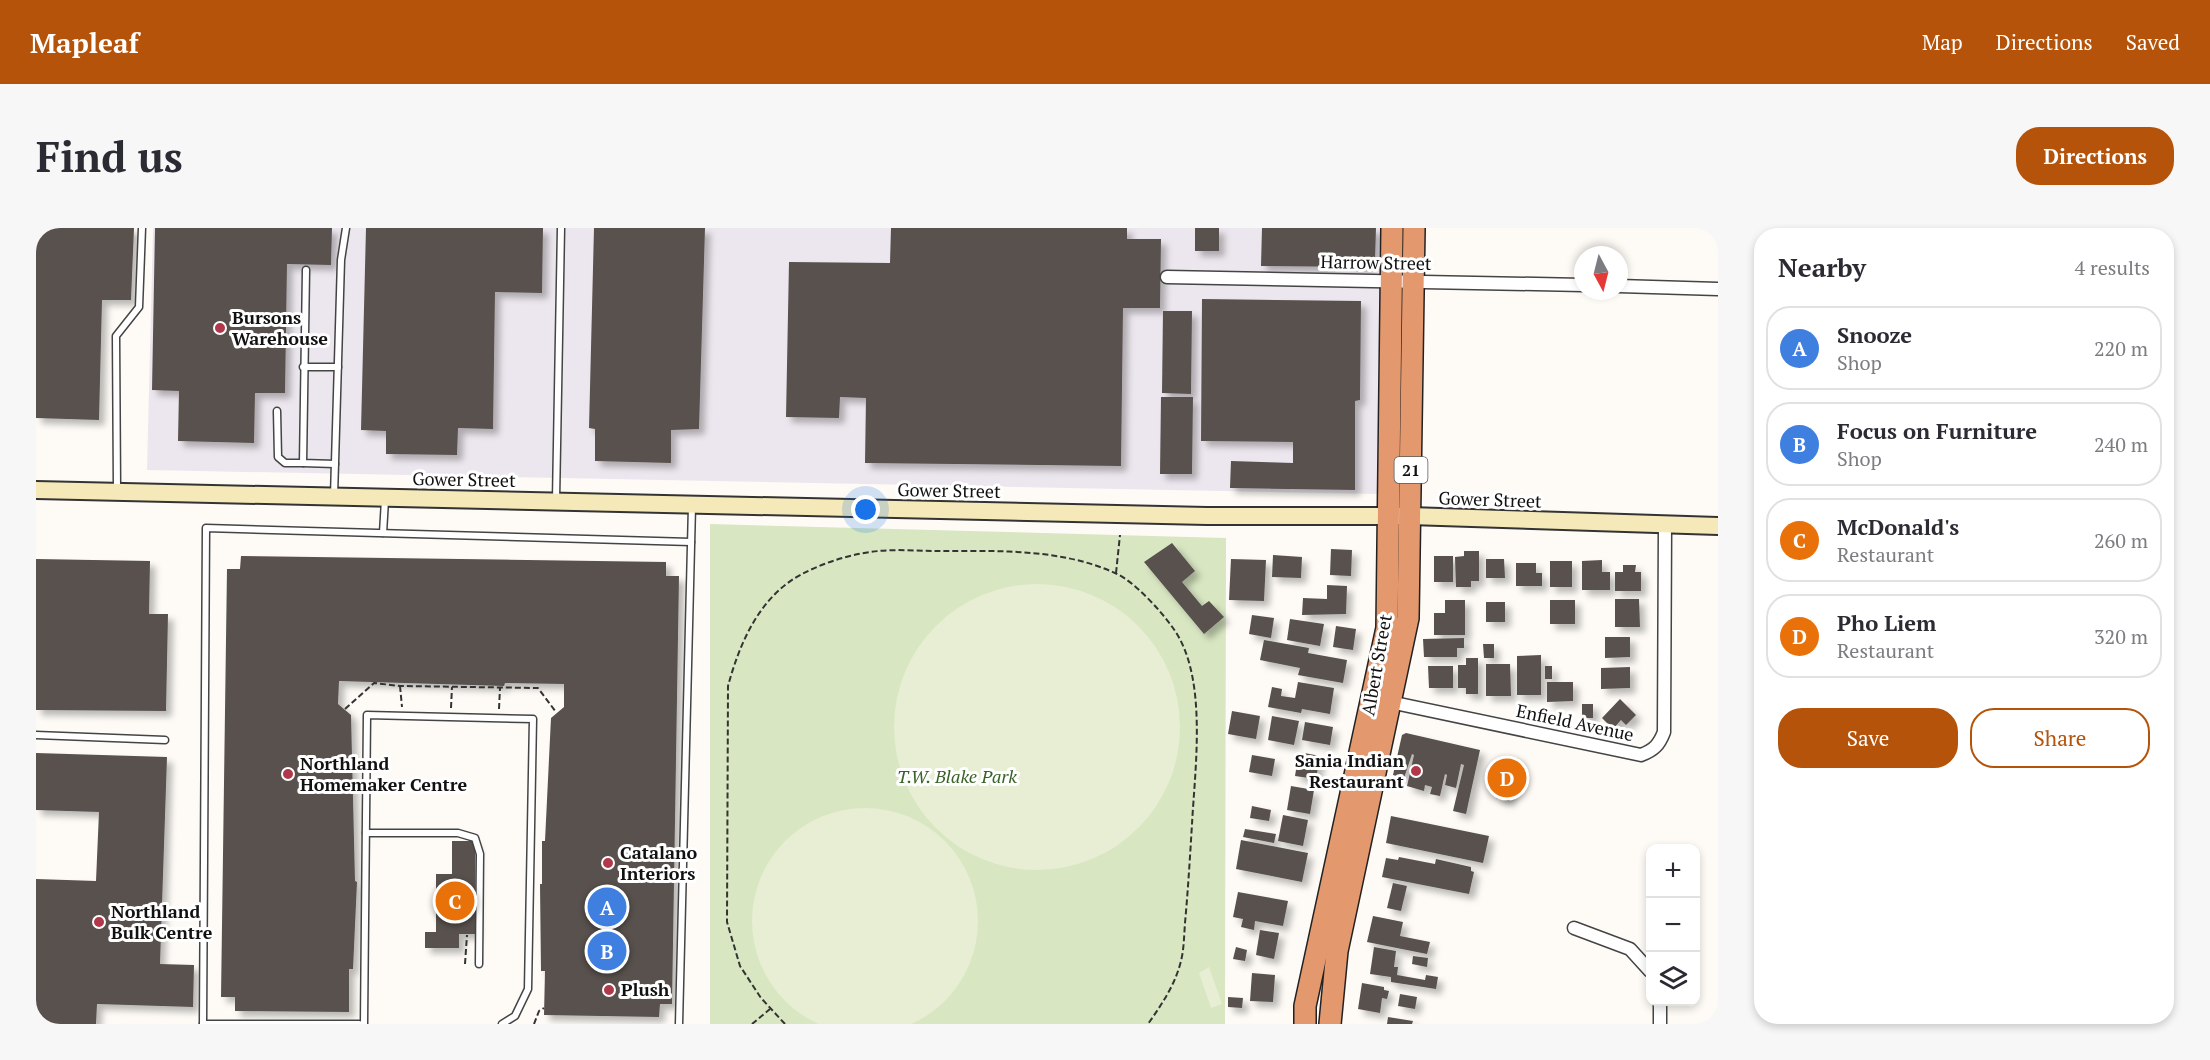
<!DOCTYPE html>
<html lang="en">
<head>
<meta charset="utf-8">
<style>
  :root { --surface:#fff; --page:#f7f7f7; --text:#2b2b33; --muted:#7c7c81; --line:#e1e1e2; --accent:#b45309 }
  body { margin:0; font-family:"PT Serif",serif; background:var(--page); color:var(--text) }
  .controls { position:absolute; right:18px; bottom:18px; display:grid; overflow:hidden; border-radius:12px; box-shadow:0 3px 9px #0003 }
  .controls button { width:54px; height:54px; display:grid; place-items:center; padding:0; border:0; border-bottom:2px solid var(--line); background:var(--surface); color:var(--text); font:30px sans-serif }
  .compass { position:absolute; left:1538px; top:18px; width:54px; height:54px; border-radius:50%; background:var(--surface); box-shadow:0 3px 9px #0003; rotate:173deg }
  .you { position:absolute; left:830px; top:282px; width:21px; height:21px; margin:-15px; border:4px solid #fff; border-radius:50%; background:#1a73e8; box-shadow:0 0 0 9px #1a73e833 }
  .badge { display:grid; place-items:center; width:39px; height:39px; border-radius:50%; background:var(--accent); color:#fff; font-size:20px; font-weight:700 }
  .pin { position:absolute; translate:-50% -50%; border:3px solid #fff; box-shadow:0 2px 6px #0006 }
  .list { margin:0; padding:0; list-style:none }
  h2 { display:flex; justify-content:space-between; align-items:center; height:78px; margin:0; padding:0 24px; font-size:26px }
  h2 small { font-size:20px; font-weight:400; color:var(--muted) }
  .list li { display:grid; grid-template-columns:39px 1fr auto; gap:18px; align-items:center; box-sizing:border-box; height:84px; margin:0 12px 12px; padding:0 12px; border:2px solid var(--line); border-radius:24px }
  .list b { display:block; font-size:22px; white-space:nowrap }
  .list p { margin:0; font-size:20px; white-space:nowrap; color:var(--muted) }
  .list em { font-size:20px; font-style:normal; color:var(--muted) }
  .actions { display:flex; gap:12px; padding:18px 24px }
  .actions a { flex:1; padding:14px 0; border:2px solid var(--accent); border-radius:24px; text-align:center; font-size:21px; color:var(--accent) }
  .actions .main { background:var(--accent); color:#fff }
  .icon { flex:none; width:33px; height:33px; fill:none; stroke:currentColor; stroke-width:2; stroke-linecap:round; stroke-linejoin:round }
  .map { position:relative; flex:none; width:1682px; height:796px; overflow:hidden; border-radius:24px }
  header { display:flex; align-items:center; gap:36px; box-sizing:border-box; height:84px; padding:0 30px; background:var(--accent); color:#fff }
  header strong { font-size:28px }
  nav { display:flex; gap:33px; margin-inline-start:auto; font-size:21px }
  .intro { display:flex; align-items:center; justify-content:space-between; box-sizing:border-box; height:144px; padding:0 36px }
  h1 { margin:0; font-size:42px }
  .button { padding:15px 27px; border-radius:24px; background:var(--accent); color:#fff; font-size:21px; font-weight:700 }
  main { display:flex; gap:36px; padding:0 36px }
  aside { flex:1; background:var(--surface); border-radius:24px; box-shadow:0 3px 9px #0003 }
  .map>svg:first-child { display:block }
</style>
</head>
<body>
<header>
<strong>Mapleaf</strong>
<nav><a>Map</a><a>Directions</a><a>Saved</a></nav>
</header>
<div class="intro"><h1>Find us</h1><a class="button">Directions</a></div>
<main>
<div class="map">
<svg width="1682" height="796" viewBox="0 0 1682 796">
  <defs>
    <filter id="shadow"><feDropShadow dx="5.5" dy="5.5" stdDeviation="3" flood-color="#0004"/></filter>
  </defs>
  <rect width="100%" height="100%" fill="#fefbf6"/>
  <path fill="#ece7ee" d="M117,0H1345L1341,266L111,242Z"/>
  <path fill="#d8e6c2" d="M674,296L1190,310L1189,796H674Z"/>
  <g fill="#e7eed3">
    <circle cx="1001" cy="499" r="143"/>
    <circle cx="829" cy="693" r="113"/>
    <path d="M1173,739L1186,776L1175,780L1163,745Z"/>
  </g>
  <g fill="#58514e" filter="url(#shadow)">
    <path d="M0,0H98L95,72H66L63,192L0,190Z"/>
    <path d="M119,0H296L295,37L251,36L249,165H219L218,215L142,213L143,163L116,162Z"/>
    <path d="M330,0H507L506,65L459,64L457,201L422,200L421,227L350,226V203L325,202Z"/>
    <path d="M558,0H669L663,201L635,202V235L559,233V201L553,200Z"/>
    <path d="M855,0H1091V11H1125L1124,80H1087L1085,238L829,235L830,170L804,169L803,190L750,189L753,34L854,35Z"/>
    <rect x="1159" y="0" width="24" height="23"/>
    <path d="M1226,0H1340L1339,31L1331,39L1225,38Z"/>
    <path d="M1166,71L1325,73L1324,172L1319,173V262L1194,260L1195,233L1257,235V214L1165,213Z"/>
    <path d="M1127,83H1156L1155,166L1126,165Z"/>
    <path d="M1125,169H1157L1156,246H1124Z"/>
    <path d="M1136,315L1159,343L1146,354L1166,378L1173,373L1188,389L1168,406L1108,334Z"/>
    <path d="M1295,321L1316,322L1315,348L1294,347Z"/>
    <path d="M1428,323H1443V353H1435V359H1420L1419,329L1428,328Z"/>
    <path d="M1237,327L1266,329L1265,350L1236,349Z"/>
    <path d="M205,328L630,334V348H643L636,776H624L623,789L508,787L509,743H505L504,656H506V613H509L515,490L528,479V456L469,455L468,458L303,453L302,476L315,487L319,653L321,654L317,741H313V784L199,783V769H185L191,341H204Z"/>
    <rect x="1398" y="328" width="19" height="26"/>
    <path d="M0,331L114,333L113,386H132L130,483L0,482Z"/>
    <path d="M1195,331L1230,332L1228,373L1193,372Z"/>
    <path d="M1450,331H1468L1469,350H1450Z"/>
    <path d="M1566,332V344H1574V362H1546V333Z"/>
    <rect x="1514" y="333" width="22" height="26"/>
    <path d="M1480,335H1500V345H1506V358H1480Z"/>
    <path d="M1587,337H1600L1599,344H1605V363H1579V344H1587Z"/>
    <path d="M1291,357L1311,358L1310,386L1266,387L1267,370L1291,371Z"/>
    <path d="M1579,371H1603L1604,399H1579Z"/>
    <path d="M1409,372H1429V407H1398V385H1409Z"/>
    <rect x="1514" y="372" width="25" height="24"/>
    <rect x="1450" y="374" width="19" height="20"/>
    <path d="M1216,387L1238,390L1235,410L1213,406Z"/>
    <path d="M1254,391L1288,396L1284,418L1251,412Z"/>
    <path d="M1300,398L1320,401L1317,422L1297,419Z"/>
    <path d="M1569,409H1594V429L1569,430Z"/>
    <path d="M1428,410V420H1421V429H1388L1387,411Z"/>
    <path d="M1228,412L1273,420L1272,425L1311,432L1307,455L1262,447L1264,440L1224,432Z"/>
    <path d="M1447,416H1458V430H1448Z"/>
    <path d="M1505,427V467H1481V428Z"/>
    <path d="M1430,430H1442V466H1430V460H1422V437H1430Z"/>
    <path d="M1450,436H1474L1475,468H1450Z"/>
    <path d="M1392,438H1417V460H1393Z"/>
    <rect x="1509" y="438" width="7" height="13"/>
    <path d="M1594,439V460L1565,461V440Z"/>
    <path d="M1262,454L1298,460L1294,486L1266,481L1265,485L1232,479L1236,459L1246,461L1245,468L1259,470Z"/>
    <path d="M1511,454H1537V473L1511,474Z"/>
    <path d="M1584,471L1600,487L1590,497L1585,492L1577,501L1566,490Z"/>
    <rect x="1546" y="476" width="11" height="14"/>
    <path d="M1196,483L1224,488L1220,511L1192,506Z"/>
    <path d="M1236,488L1263,493L1258,517L1232,512Z"/>
    <path d="M1269,494L1297,499L1294,517L1266,512Z"/>
    <path d="M1370,505L1444,522L1430,586L1417,583L1428,537L1425,536L1420,560L1409,557L1411,547L1409,546L1404,568L1394,566L1396,559L1389,557L1388,563L1371,558L1378,527L1376,526L1368,550L1357,547L1366,507Z"/>
    <path d="M1263,524L1284,528L1280,551L1259,548Z"/>
    <path d="M0,525L131,529L124,736L158,737L157,779L61,776L60,796H0V651L60,653L63,584L0,582Z"/>
    <path d="M1216,527L1239,531L1236,548L1213,544Z"/>
    <path d="M1470,528L1483,531L1473,573L1460,570Z"/>
    <path d="M1255,558L1278,562L1274,586L1251,582Z"/>
    <path d="M1216,578L1235,582L1233,593L1214,590Z"/>
    <path d="M1247,587L1272,592L1267,618L1242,613Z"/>
    <path d="M1355,588L1453,608L1447,635L1350,615Z"/>
    <path d="M1209,601L1240,606L1238,615L1207,609Z"/>
    <path d="M1205,612L1272,625L1266,654L1200,641Z"/>
    <path d="M416,613H439V706H423V720H389V704H400V646H416Z"/>
    <path d="M1363,629L1399,636L1400,631L1435,639V643L1438,644L1433,666L1346,649L1350,630L1362,632Z"/>
    <path d="M1357,655L1371,658L1365,683L1351,680Z"/>
    <path d="M1202,664L1252,673L1247,698L1219,693L1218,702L1205,699L1207,691L1197,689Z"/>
    <path d="M1337,688L1367,694L1364,708L1394,714L1391,726L1331,714Z"/>
    <path d="M1224,702L1243,705L1238,731L1220,727Z"/>
    <path d="M1200,719L1211,722L1209,733L1197,731Z"/>
    <path d="M1338,719L1360,723L1358,739H1362L1361,747L1389,752L1390,747L1402,749L1400,761L1355,754V749L1334,746Z"/>
    <path d="M1377,728L1392,730L1391,739L1376,736Z"/>
    <path d="M1216,745L1239,747L1237,774L1214,773Z"/>
    <path d="M1326,755L1348,759V762L1353,763L1351,771L1346,770L1344,785L1322,781Z"/>
    <path d="M1364,766L1381,769L1379,781L1362,778Z"/>
    <path d="M1192,769L1207,770L1206,780L1192,779Z"/>
    <path d="M1352,789L1377,793L1376,796H1351Z"/>
  </g>
  <g fill="none" stroke-linecap="round" stroke-linejoin="round">
    <defs>
      <g id="lane">
        <path d="M270,42L267,235L299,236"/>
        <path d="M267,139H302"/>
        <path d="M241,183L242,229L249,235H267"/>
        <path d="M81,261L80,108L103,79L106,0"/>
        <path d="M298,268L305,32L310,0"/>
        <path d="M520,272L525,0"/>
        <path d="M347,305L349,272"/>
        <path d="M0,507L129,512"/>
        <path d="M330,605H422L439,610L444,626L443,736"/>
        <path d="M167,796L170,300L655,314"/>
        <path d="M167,796H323"/>
        <path d="M328,796L331,487L497,491L492,761L479,788L466,796"/>
        <path d="M643,796L656,278"/>
      </g>
      <g id="street">
        <path d="M1131,49L1547,57"/>
        <path d="M1583,58L1682,61"/>
        <path d="M1349,473L1605,527C1618,522 1623,517 1628,504L1629,298"/>
        <path d="M1538,700L1594,721L1614,743"/>
        <path d="M1624,796V774"/>
      </g>
      <path id="secondary" d="M0,262L1171,288H1374L1682,298"/>
      <g id="highway">
        <path d="M1269,796V778L1351,400L1356,0"/>
        <path d="M1294,796L1301,723L1372,390L1378,0"/>
      </g>
    </defs>
    <use href="#lane" stroke="#444" stroke-width="9"/>
    <use href="#street" stroke="#444" stroke-width="15"/>
    <use href="#secondary" stroke="#333" stroke-width="20"/>
    <use href="#highway" stroke="#222" stroke-width="24"/>
    <g stroke="#333" stroke-width="2" stroke-dasharray="6 3" stroke-linecap="butt">
      <path d="M1080,345L1084,307"/>
      <path d="M364,458L366,479"/>
      <path d="M415,480L416,459"/>
      <path d="M309,481L338,455L364,458L502,460L520,484"/>
      <path d="M463,481L464,460"/>
      <path d="M429,736L431,707"/>
      <path d="M498,796L503,783L508,780"/>
      <path d="M716,796L734,781"/>
      <path d="M749,796L725,770L704,738L691,694L692,458C704,414 724,368 766,346C789,334 818,325 843,323C862,321 882,323 900,323C959,323 1024,320 1079,345C1098,353 1125,383 1137,400C1172,448 1159,539 1156,596C1154,629 1152,662 1149,695C1148,708 1148,721 1145,733C1139,757 1126,776 1112,796"/>
    </g>
    <use href="#lane" stroke="#fff" stroke-width="6"/>
    <use href="#street" stroke="#fff" stroke-width="12"/>
    <use href="#secondary" stroke="#f6e9b9" stroke-width="16"/>
    <use href="#highway" stroke="#e3986e" stroke-width="21"/>
  </g>
  <g fill="#b1384a" stroke="#fff" stroke-width="2">
    <circle cx="184" cy="100" r="6"/>
    <circle cx="1380" cy="543" r="6"/>
    <circle cx="252" cy="546" r="6"/>
    <circle cx="572" cy="635" r="6"/>
    <circle cx="63" cy="694" r="6"/>
    <circle cx="573" cy="762" r="6"/>
  </g>
  <g text-anchor="middle" stroke-width="6" stroke-linejoin="round" paint-order="stroke">
    <rect fill="#fff" stroke="#585858" stroke-width="1.5" x="1358.5" y="229" width="33" height="26" rx="4.5"/>
    <g font-size="16" font-weight="bold" fill="#111">
      <text x="1375" y="248">21</text>
    </g>
    <g font-size="18" fill="#111" stroke="#fff">
      <text transform="translate(1340 35) rotate(1)" y="6">Harrow Street</text>
      <text transform="translate(428 252) rotate(1)" y="6">Gower Street</text>
      <text transform="translate(913 263) rotate(1)" y="6">Gower Street</text>
      <text transform="translate(1454 272) rotate(2)" y="6">Gower Street</text>
      <text transform="translate(1341 437) rotate(-80)" y="6">Albert Street</text>
      <text transform="translate(1539 495) rotate(12)" y="6">Enfield Avenue</text>
    </g>
    <g font-size="18" font-weight="bold" fill="#111" stroke="#fff" text-anchor="start">
      <text x="196" y="96">Bursons<tspan x="196" dy="21">Warehouse</tspan></text>
      <text x="1368" y="539" text-anchor="end">Sania Indian<tspan x="1368" dy="21">Restaurant</tspan></text>
      <text x="264" y="542">Northland<tspan x="264" dy="21">Homemaker Centre</tspan></text>
      <text x="584" y="631">Catalano<tspan x="584" dy="21">Interiors</tspan></text>
      <text x="75" y="690">Northland<tspan x="75" dy="21">Bulk Centre</tspan></text>
      <text x="585" y="768">Plush</text>
    </g>
    <g font-size="18" font-style="italic" fill="#396228" stroke="#fff">
      <text x="921" y="555">T.W. Blake Park</text>
    </g>
  </g>
</svg>
<div class="controls">
<button>+</button>
<button>−</button>
<button><svg class="icon" aria-label="layers" viewBox="0 0 24 24"><path d="M12 4l9 5-9 5-9-5zM3 14l9 5 9-5"/></svg></button>
</div>
<svg class="compass" viewBox="-18 -18 36 36"><path d="M0-13l5 13h-10z" fill="#e53935"/><path d="M0 13l5-13h-10z" fill="#7c7c81"/></svg>
<div class="you"></div>
<div class="pin badge" style="left:571px;top:679px;background:#3f7fe0">A</div>
<div class="pin badge" style="left:571px;top:723px;background:#3f7fe0">B</div>
<div class="pin badge" style="left:419px;top:673px;background:#e8710a">C</div>
<div class="pin badge" style="left:1471px;top:550px;background:#e8710a">D</div>
</div>
<aside>
<h2>Nearby<small>4 results</small></h2>
<ul class="list">
<li><span class="badge" style="background:#3f7fe0">A</span><div><b>Snooze</b><p>Shop</p></div><em>220 m</em></li>
<li><span class="badge" style="background:#3f7fe0">B</span><div><b>Focus on Furniture</b><p>Shop</p></div><em>240 m</em></li>
<li><span class="badge" style="background:#e8710a">C</span><div><b>McDonald's</b><p>Restaurant</p></div><em>260 m</em></li>
<li><span class="badge" style="background:#e8710a">D</span><div><b>Pho Liem</b><p>Restaurant</p></div><em>320 m</em></li>
</ul>
<div class="actions"><a class="main">Save</a><a>Share</a></div>
</aside>
</main>
</body>
</html>
